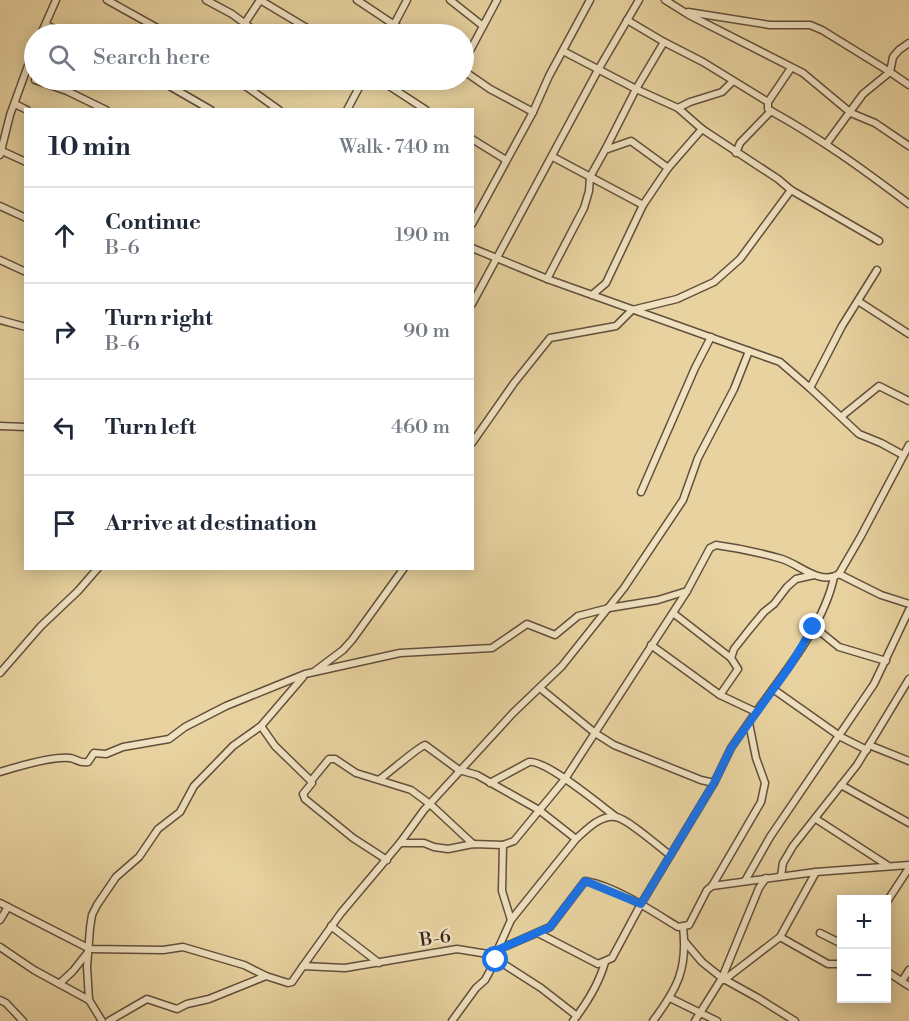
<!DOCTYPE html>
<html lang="en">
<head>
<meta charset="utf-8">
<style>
  :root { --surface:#fff; --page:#f6f6f7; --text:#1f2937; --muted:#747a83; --line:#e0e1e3 }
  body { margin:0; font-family:"Libre Bodoni",serif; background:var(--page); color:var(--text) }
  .controls { position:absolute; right:18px; bottom:18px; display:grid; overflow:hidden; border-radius:0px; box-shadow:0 3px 15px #0003 }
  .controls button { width:54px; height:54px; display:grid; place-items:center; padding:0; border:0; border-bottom:2px solid var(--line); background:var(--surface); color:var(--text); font:30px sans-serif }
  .stop { position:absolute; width:18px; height:18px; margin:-14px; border:4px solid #1a73e8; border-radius:50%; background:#fff }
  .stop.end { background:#1a73e8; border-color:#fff; box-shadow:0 2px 6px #0008 }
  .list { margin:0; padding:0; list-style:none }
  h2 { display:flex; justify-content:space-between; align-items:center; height:78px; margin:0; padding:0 24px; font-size:26px }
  h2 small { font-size:20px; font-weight:400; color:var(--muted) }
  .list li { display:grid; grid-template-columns:39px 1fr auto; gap:18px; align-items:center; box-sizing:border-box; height:96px; padding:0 24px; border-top:2px solid var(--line) }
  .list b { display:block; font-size:22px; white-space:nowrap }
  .list p { margin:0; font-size:20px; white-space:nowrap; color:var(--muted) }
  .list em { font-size:20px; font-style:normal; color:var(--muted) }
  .icon { flex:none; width:33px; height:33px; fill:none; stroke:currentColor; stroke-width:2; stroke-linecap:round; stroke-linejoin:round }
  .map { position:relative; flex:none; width:909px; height:1021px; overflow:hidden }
  .search { position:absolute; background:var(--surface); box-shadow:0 3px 15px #0003; left:24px; top:24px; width:450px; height:66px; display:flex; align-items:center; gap:15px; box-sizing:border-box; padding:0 21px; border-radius:33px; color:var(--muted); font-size:22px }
  .panel { position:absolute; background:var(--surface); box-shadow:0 3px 15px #0003; left:24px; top:108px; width:450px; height:462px; border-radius:0px }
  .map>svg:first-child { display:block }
</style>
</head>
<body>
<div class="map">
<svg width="909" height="1021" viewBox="0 0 909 1021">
  <rect width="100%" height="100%" fill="#e8d3a0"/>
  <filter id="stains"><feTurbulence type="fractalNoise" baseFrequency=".00333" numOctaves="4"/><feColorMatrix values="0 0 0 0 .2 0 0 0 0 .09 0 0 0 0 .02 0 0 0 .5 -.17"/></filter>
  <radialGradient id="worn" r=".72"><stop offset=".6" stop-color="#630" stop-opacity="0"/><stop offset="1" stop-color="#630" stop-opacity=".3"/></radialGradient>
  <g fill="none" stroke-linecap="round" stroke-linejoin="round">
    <defs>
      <g id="minor">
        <path d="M107,0L168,34"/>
        <path d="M206,0L232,14L259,34"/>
        <path d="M260,0L317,34"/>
        <path d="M357,0L408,34"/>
        <path d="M450,0L483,26"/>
        <path d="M665,0L689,15L803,73L851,113L875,123L909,146"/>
        <path d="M688,12L770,25H810L822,30L890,72L909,85"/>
        <path d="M627,20L664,42L703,62L768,102V109L771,111L740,143L736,153"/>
        <path d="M245,23L260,0"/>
        <path d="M46,25L66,34"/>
        <path d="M41,34L56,0"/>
        <path d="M389,34L407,0"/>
        <path d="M464,62L497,0"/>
        <path d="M464,71L490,89L533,112L549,76L590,0"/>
        <path d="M35,80L67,91L106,110"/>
        <path d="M159,80L211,110"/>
        <path d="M237,80L279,110"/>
        <path d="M323,80L328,83"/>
        <path d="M380,80L426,110"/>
        <path d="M768,102L791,68"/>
        <path d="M15,104L27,110"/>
        <path d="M678,108L690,102L722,92L733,81"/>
        <path d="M347,110L363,80"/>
        <path d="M771,111C820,138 864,170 909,204"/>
        <path d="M702,129L778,179L791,190L879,241"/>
        <path d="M472,139L506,160"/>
        <path d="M827,143L863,94L890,72L893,57L899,50L909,43"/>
        <path d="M605,150L636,89L664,42"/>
        <path d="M2,151L26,162"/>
        <path d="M0,155L10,115L34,49"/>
        <path d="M553,157L643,205"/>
        <path d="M0,206L26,218"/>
        <path d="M472,224L533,112"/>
        <path d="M472,248L550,280L749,351"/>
        <path d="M0,260L26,272"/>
        <path d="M547,279L584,208L589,191L590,177L605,150L631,141L668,168L702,129L678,108L636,89L563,51"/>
        <path d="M592,295L606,283L643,205L668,168"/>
        <path d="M858,301L909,334"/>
        <path d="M472,304L598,70L639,0"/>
        <path d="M0,320L26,327"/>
        <path d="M810,388L859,434L881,443L903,455"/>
        <path d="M842,416L879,386L909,401"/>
        <path d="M0,426L26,427"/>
        <path d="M472,443L514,383L550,338L616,326L632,310L677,299L714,282L740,259L791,190"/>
        <path d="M641,492L695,368L711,337"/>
        <path d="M839,574L881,595L909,604"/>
        <path d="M673,613L731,658"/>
        <path d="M813,626L839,647L886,661"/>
        <path d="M651,645L720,695L756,712C784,673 824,625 834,577"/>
        <path d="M315,671L343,650L352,640L404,568"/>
        <path d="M0,673L41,626L78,591L98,568"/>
        <path d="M540,688L595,733L614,745L701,780L714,783"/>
        <path d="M773,689L841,737L867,750"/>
        <path d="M720,695L738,669L731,658L734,649L749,630L764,612L774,604L787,587L796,579L814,575"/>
        <path d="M261,726L275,746L311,781L312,783L303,794L305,799L353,838L387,860"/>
        <path d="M869,745L909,761"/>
        <path d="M0,772C16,767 54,756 70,758C77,759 80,764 88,762L94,753L106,754L123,747L169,739L185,727L226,706L305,674L400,653L492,648L527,624L555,635L578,616L609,608L658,600L687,591L710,548L716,545C738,548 761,553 782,559C799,564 820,586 839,574L861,536L909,445"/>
        <path d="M380,779C389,773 418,747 425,745L459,770L477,775L539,810L576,839"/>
        <path d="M311,781L329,759H335L356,773L411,790L430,804L473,844"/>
        <path d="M490,783L529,762C545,759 600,805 616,817"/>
        <path d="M841,785L909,823"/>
        <path d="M816,819L887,865"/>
        <path d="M400,843H424L434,847L448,849L473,844L503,845L514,841L565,779L687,591"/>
        <path d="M781,876L783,863L793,846L857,765L909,679"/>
        <path d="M745,881L770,837L874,684L909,610"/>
        <path d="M712,886L761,802L765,783L756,758L749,723"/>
        <path d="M0,903L90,949L163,950L183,947L244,965L266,976L288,983L292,982L303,966L345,968L457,949L488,954L550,927L585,881C615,886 652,911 678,927L689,925L707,890L712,886L816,872L909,865"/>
        <path d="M886,903L909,868"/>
        <path d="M0,920L8,907"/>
        <path d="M511,920L576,839C586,830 601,814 616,817C628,819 659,847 670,855"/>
        <path d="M331,926L379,963"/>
        <path d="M538,933L598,964L612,958L641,904L714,783L731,748L756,712"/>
        <path d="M820,933L842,944"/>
        <path d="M780,937L828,964H842"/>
        <path d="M685,942L702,962L722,978L758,998L795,1021"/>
        <path d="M0,947L34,970L89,1000"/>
        <path d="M498,949L511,920L502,891L503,845"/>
        <path d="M488,954L541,988L577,1016"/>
        <path d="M303,966L341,913L400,843L424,810L513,713L562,666L624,588L683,500L698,458L734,389L749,351L780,362L810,388L842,326L877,270"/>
        <path d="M886,971L909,986"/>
        <path d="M724,980L780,937L816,872"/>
        <path d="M902,981L909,970"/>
        <path d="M59,984L73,971L88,952"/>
        <path d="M670,998L717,1021"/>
        <path d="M0,1000L6,1003L23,1021"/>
        <path d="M102,1021L89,1000L87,967L90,928L92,915L97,905L116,877L139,857L158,829L180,812L194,786L233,746L261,726L303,677"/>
        <path d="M109,1021L147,999L177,1009L187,1004L209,999L266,976"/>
        <path d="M452,1021L476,988L485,980L496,960"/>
        <path d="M573,1021C587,1003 599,984 605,962"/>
        <path d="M653,1021C677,989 688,969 683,927"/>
        <path d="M695,1021L722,978L759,888L766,878"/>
      </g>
    </defs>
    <use href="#minor" stroke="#624f3c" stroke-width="9"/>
    <use href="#minor" stroke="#f0e2c1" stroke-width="6"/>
  </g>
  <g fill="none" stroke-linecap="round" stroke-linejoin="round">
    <path stroke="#1a73e8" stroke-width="8" d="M496,960L488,954L550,927L585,881L641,904L714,783L731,748L790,666L813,627"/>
  </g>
  <g text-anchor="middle" stroke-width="5" stroke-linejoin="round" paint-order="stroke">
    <g font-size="18" fill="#35231b" stroke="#f0e2c1">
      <text transform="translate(435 938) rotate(-8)" y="6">B-6</text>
    </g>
  </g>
  <rect width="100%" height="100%" filter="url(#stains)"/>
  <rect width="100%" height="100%" fill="url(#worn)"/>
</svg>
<div class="controls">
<button>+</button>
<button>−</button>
</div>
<div class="stop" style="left:496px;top:960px"></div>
<div class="stop end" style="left:813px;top:627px"></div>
<div class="search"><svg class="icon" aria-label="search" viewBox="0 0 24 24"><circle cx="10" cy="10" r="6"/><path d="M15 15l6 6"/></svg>Search here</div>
<section class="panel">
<h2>10 min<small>Walk · 740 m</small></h2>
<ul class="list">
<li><svg class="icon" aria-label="ahead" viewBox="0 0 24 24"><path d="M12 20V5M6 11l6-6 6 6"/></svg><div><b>Continue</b><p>B-6</p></div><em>190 m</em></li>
<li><svg class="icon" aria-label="right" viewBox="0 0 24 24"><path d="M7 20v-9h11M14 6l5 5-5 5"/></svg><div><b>Turn right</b><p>B-6</p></div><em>90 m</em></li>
<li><svg class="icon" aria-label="left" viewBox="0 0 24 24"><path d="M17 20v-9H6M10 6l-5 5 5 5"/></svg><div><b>Turn left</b></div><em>460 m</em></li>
<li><svg class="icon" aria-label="arrive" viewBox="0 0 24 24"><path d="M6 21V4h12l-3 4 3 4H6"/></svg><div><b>Arrive at destination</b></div></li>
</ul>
</section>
</div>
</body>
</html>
